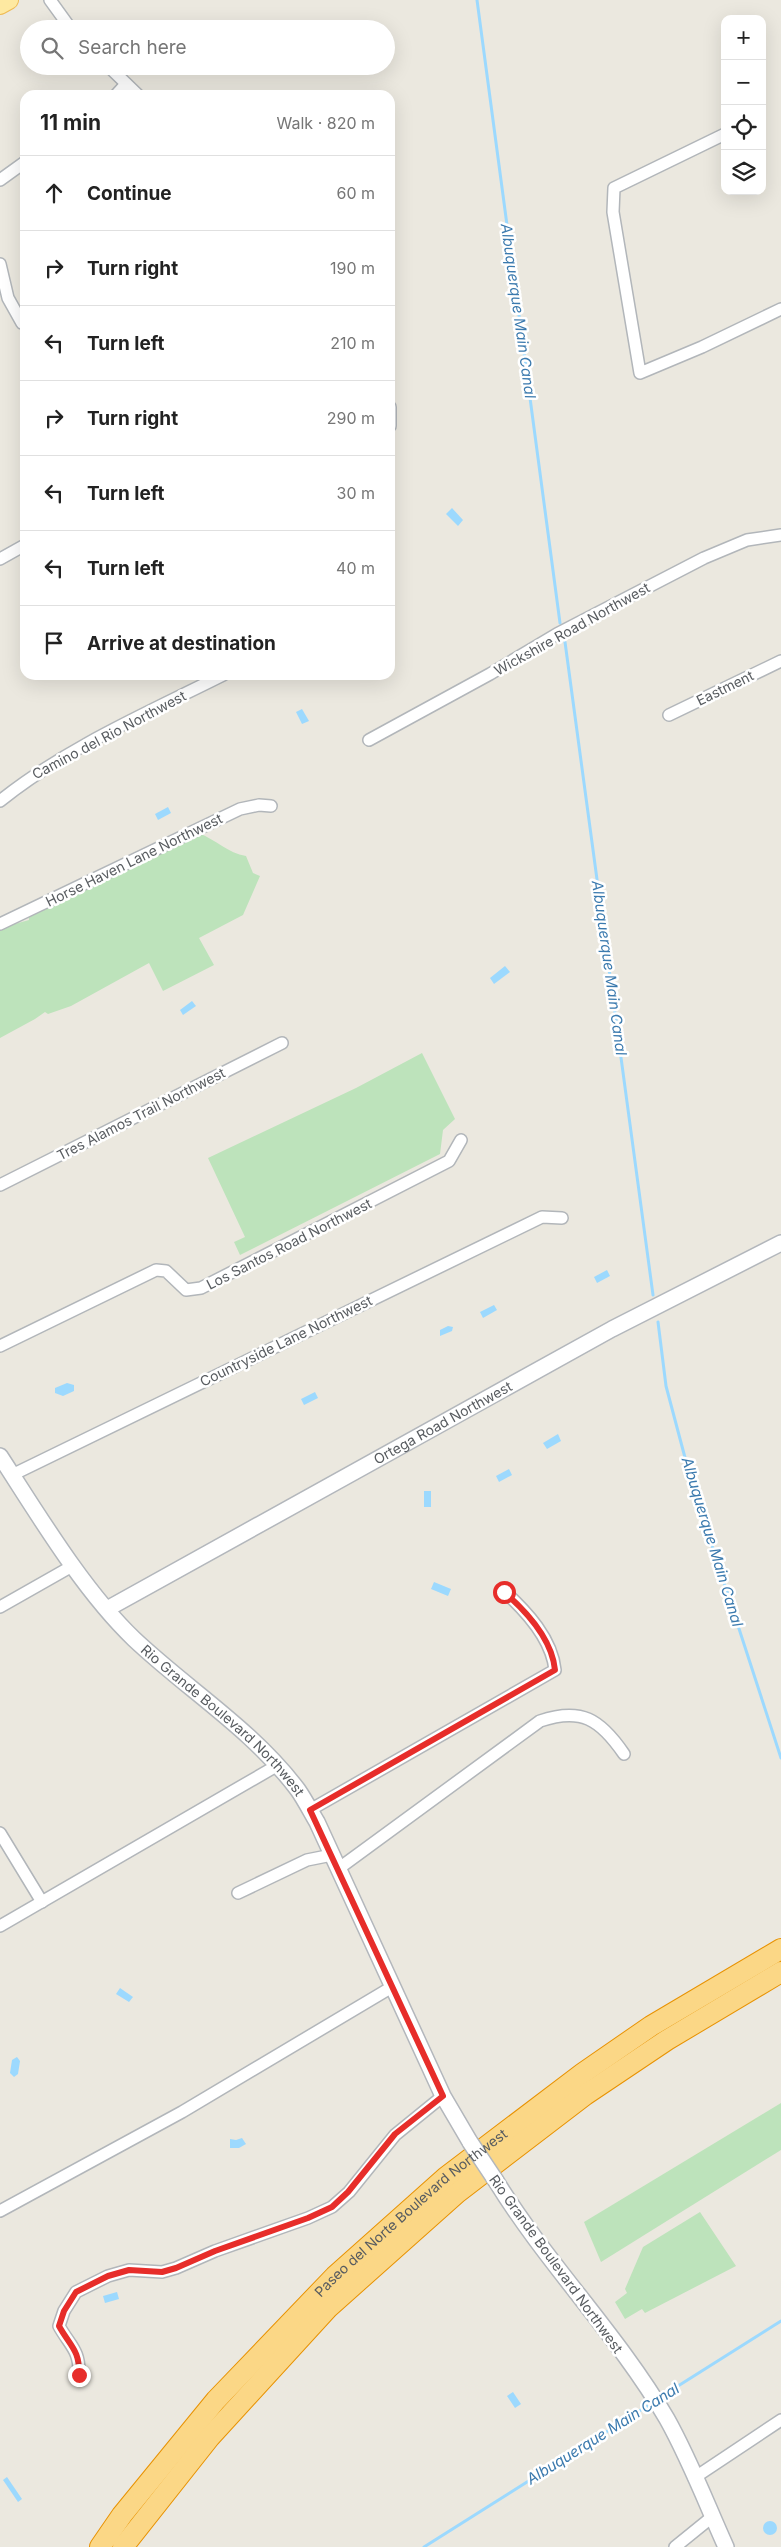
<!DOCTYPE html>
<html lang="en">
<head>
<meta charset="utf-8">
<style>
  :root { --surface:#fff; --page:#f6f6f6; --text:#222; --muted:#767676; --line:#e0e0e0 }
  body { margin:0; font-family:Inter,sans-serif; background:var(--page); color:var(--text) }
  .controls { position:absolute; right:15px; top:15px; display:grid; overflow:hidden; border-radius:10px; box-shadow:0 5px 20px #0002 }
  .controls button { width:45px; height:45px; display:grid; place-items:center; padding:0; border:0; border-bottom:1px solid var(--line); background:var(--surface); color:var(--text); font:25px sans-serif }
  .stop { position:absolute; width:15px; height:15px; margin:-11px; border:4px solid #e72d2a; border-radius:50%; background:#fff }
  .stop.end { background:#e72d2a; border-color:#fff; box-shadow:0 1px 5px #0008 }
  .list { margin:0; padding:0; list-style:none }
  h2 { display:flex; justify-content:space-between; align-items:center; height:65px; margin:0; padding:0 20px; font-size:21px }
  h2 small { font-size:16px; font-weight:400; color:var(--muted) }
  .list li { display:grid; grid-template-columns:32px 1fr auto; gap:15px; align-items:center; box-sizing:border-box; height:75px; padding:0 20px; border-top:1px solid var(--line) }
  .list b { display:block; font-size:19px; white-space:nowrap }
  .list em { font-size:16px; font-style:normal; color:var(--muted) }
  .icon { flex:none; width:28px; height:28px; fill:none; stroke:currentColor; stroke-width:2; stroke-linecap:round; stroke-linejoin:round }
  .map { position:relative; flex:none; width:781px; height:2547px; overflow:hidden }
  .search { position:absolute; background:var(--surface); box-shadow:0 5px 20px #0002; left:20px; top:20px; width:375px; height:55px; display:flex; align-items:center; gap:12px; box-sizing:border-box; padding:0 18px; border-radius:28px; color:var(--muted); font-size:19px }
  .panel { position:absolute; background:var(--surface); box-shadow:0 5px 20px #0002; left:20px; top:90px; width:375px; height:590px; border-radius:15px }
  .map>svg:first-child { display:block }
</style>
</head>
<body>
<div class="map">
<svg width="781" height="2547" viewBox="0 0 781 2547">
  <rect width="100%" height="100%" fill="#ebe8df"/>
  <g fill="#bde3bb">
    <path d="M199,833C216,840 228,853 246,856L253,873L260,876L243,915L199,938L214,965L163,991L149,963L71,1006L48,1014L45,1012L35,1019L0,1038V928L29,920L28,913Z"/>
    <path d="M422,1053L455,1119L443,1130L440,1154L240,1255L234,1242L245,1237L208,1158L356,1088Z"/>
    <path d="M781,2103V2150L601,2262L584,2222Z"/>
    <path d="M700,2212L736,2266L645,2313L642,2309L625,2319L615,2302L627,2293L625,2289L643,2247Z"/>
  </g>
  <g fill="#9cd9fe">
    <path d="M452,508L463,520L458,526L446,514Z"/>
    <path d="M302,709L309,721L302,724L296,712Z"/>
    <path d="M168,807L171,813L158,820L155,814Z"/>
    <path d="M505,966L510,972L494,984L490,978Z"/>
    <path d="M192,1001L196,1006L183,1015L180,1010Z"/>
    <path d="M607,1270L610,1276L597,1283L594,1277Z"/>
    <path d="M494,1305L497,1310L483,1318L480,1312Z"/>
    <path d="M448,1326L453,1327L452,1331L440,1336V1330Z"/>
    <path d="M67,1383L74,1385V1391L63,1396L55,1393V1388Z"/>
    <path d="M315,1392L318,1398L304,1405L301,1399Z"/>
    <path d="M558,1434L561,1441L547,1449L543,1443Z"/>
    <path d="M509,1469L512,1475L499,1482L496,1476Z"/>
    <rect x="424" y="1491" width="7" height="16"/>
    <path d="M434,1582L451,1589L448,1596L431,1589Z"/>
    <path d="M120,1988L133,1997L129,2002L116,1994Z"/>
    <path d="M17,2057L20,2061L18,2074L14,2077L10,2073L12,2060Z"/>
    <path d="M242,2138L246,2144L239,2148H230V2139L236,2140Z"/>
    <path d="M117,2292L119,2299L105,2303L103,2296Z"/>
    <path d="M513,2392L521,2404L515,2408L507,2396Z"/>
    <path d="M7,2477L22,2499L18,2502L3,2480Z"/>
    <circle cx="770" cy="2528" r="7"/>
  </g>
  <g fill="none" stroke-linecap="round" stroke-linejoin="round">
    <g stroke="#9cd9fe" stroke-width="3">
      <path d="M477,0L560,623"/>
      <path d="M565,642L653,1295"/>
      <path d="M658,1322L666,1386L692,1484L781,1758"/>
      <path d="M659,2398L781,2321"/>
      <path d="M424,2547L652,2403"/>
    </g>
    <defs>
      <g id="street">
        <path d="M50,0L71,29"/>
        <path d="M108,66L138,95"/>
        <path d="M116,95L126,84"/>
        <path d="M725,134L614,188L613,212L640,373L702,347L781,309"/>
        <path d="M0,180L25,162"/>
        <path d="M0,264L8,298L22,323"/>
        <path d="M390,407V426"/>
        <path d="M0,559L25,545"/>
        <path d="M669,715L781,661"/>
        <path d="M369,740L490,674L557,634L704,558L747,540L781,535"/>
        <path d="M0,801C66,748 147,713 223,675"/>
        <path d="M0,924L240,809L259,805L271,806"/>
        <path d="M0,1185L282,1043"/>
        <path d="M0,1346L156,1270L166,1271L186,1290L201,1288L449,1161L461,1140"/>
        <path d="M12,1475L542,1217L562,1218"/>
        <path d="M0,1607L74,1565"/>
        <path d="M310,1810L555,1670C552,1639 527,1612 505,1592"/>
        <path d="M0,1833L42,1902"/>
        <path d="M338,1869L540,1721C581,1707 600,1719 624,1754"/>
        <path d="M238,1893L307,1860L332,1855"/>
        <path d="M0,1926L278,1765"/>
        <path d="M0,2211L182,2112L392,1987"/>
        <path d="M79,2375C80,2350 70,2346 59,2326L64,2311L76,2292L108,2276L129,2270L162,2272L176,2268L215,2251L308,2218L332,2207L349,2192L395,2135L443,2096"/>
        <path d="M694,2478L781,2420"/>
        <path d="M675,2547L712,2517"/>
      </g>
      <g id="secondary">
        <path id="s1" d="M0,1456C39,1516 83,1590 134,1639C188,1690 253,1730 298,1790C305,1800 311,1812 317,1822L443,2096L470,2142"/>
        <path id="s2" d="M107,1609L612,1329L781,1243"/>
        <path d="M496,2181C547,2264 618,2335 667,2419C690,2460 707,2505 726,2547"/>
      </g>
      <path id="primary" d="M0,5L9,0"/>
      <g id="highway">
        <path id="s3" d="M100,2547L122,2515L216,2400L335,2276L446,2177L583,2073L651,2026L781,1949"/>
        <path d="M123,2547L210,2437L328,2308L457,2193L585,2095L667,2040L781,1972"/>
      </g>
    </defs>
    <use href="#street" stroke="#b2b6ba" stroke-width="14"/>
    <use href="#secondary" stroke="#b3b7bc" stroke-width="18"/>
    <use href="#primary" stroke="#efbb54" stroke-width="20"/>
    <use href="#highway" stroke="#e89202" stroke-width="22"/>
    <use href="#street" stroke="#fff" stroke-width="11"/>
    <use href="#secondary" stroke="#fff" stroke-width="15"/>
    <use href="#primary" stroke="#fee9a1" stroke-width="18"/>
    <use href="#highway" stroke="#fbd786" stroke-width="20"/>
    <defs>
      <path id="secondary-bridge" d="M470,2142L496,2181"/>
    </defs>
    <use href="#secondary-bridge" stroke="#b3b7bc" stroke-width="18" stroke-linecap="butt"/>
    <use href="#secondary-bridge" stroke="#fff" stroke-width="15"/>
  </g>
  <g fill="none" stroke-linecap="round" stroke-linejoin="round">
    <path stroke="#e72d2a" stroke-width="6" d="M79,2375C80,2350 70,2346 59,2326L64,2311L76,2292L108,2276L129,2270L162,2272L176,2268L215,2251L308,2218L332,2207L348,2192L395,2134L443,2096L310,1810L555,1670C552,1639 527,1612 504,1592"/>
  </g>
  <g text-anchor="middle" stroke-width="5" stroke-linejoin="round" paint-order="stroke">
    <g font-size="14" fill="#585c60" stroke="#fff">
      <text transform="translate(572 629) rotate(-29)" y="5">Wickshire Road Northwest</text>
      <text transform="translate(725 688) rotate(-26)" y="5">Eastment</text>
      <text transform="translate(109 735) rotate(-28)" y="5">Camino del Rio Northwest</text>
      <text transform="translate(134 860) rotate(-26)" y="5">Horse Haven Lane Northwest</text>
      <text transform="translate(141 1114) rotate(-27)" y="5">Tres Alamos Trail Northwest</text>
      <text transform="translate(289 1244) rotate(-27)" y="5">Los Santos Road Northwest</text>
      <text transform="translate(286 1341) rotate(-26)" y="5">Countryside Lane Northwest</text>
      <text dy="5" stroke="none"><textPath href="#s2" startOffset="384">Ortega Road Northwest</textPath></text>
      <text dy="5" stroke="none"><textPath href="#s1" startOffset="348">Rio Grande Boulevard Northwest</textPath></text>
      <text dy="5" stroke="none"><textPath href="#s3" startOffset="458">Paseo del Norte Boulevard Northwest</textPath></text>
      <text transform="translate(556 2264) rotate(54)" y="5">Rio Grande Boulevard Northwest</text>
    </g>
    <g font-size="15" font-style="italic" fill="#3b7aae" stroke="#fff">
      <text transform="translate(518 311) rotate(82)" y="5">Albuquerque Main Canal</text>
      <text transform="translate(609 968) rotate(82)" y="5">Albuquerque Main Canal</text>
      <text transform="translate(712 1542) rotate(73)" y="5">Albuquerque Main Canal</text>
      <text transform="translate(603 2434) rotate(-32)" y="5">Albuquerque Main Canal</text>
    </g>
  </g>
</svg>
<div class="controls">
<button>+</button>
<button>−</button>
<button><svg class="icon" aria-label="locate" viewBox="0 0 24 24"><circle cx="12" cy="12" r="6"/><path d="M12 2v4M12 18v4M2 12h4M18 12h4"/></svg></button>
<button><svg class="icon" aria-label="layers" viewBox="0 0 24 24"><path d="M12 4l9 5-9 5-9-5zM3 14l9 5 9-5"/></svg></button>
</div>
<div class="stop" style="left:504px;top:1592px"></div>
<div class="stop end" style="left:79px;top:2375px"></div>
<div class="search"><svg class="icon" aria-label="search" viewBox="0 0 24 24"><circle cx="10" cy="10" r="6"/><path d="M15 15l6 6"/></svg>Search here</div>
<section class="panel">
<h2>11 min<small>Walk · 820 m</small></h2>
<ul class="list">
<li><svg class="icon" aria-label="ahead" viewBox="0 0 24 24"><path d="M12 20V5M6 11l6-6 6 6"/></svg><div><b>Continue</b></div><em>60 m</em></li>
<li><svg class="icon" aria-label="right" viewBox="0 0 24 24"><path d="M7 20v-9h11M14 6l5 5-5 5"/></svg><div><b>Turn right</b></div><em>190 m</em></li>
<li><svg class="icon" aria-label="left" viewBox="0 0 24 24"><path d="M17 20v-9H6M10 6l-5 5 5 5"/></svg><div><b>Turn left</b></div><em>210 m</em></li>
<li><svg class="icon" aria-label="right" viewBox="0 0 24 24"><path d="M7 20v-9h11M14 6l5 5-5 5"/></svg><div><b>Turn right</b></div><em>290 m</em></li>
<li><svg class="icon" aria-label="left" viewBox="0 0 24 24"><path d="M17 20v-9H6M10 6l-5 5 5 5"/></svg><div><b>Turn left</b></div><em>30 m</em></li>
<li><svg class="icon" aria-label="left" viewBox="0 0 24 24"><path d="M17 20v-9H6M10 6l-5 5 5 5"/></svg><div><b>Turn left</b></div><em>40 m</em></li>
<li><svg class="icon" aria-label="arrive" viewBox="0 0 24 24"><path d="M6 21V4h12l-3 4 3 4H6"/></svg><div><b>Arrive at destination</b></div></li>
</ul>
</section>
</div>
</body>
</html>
